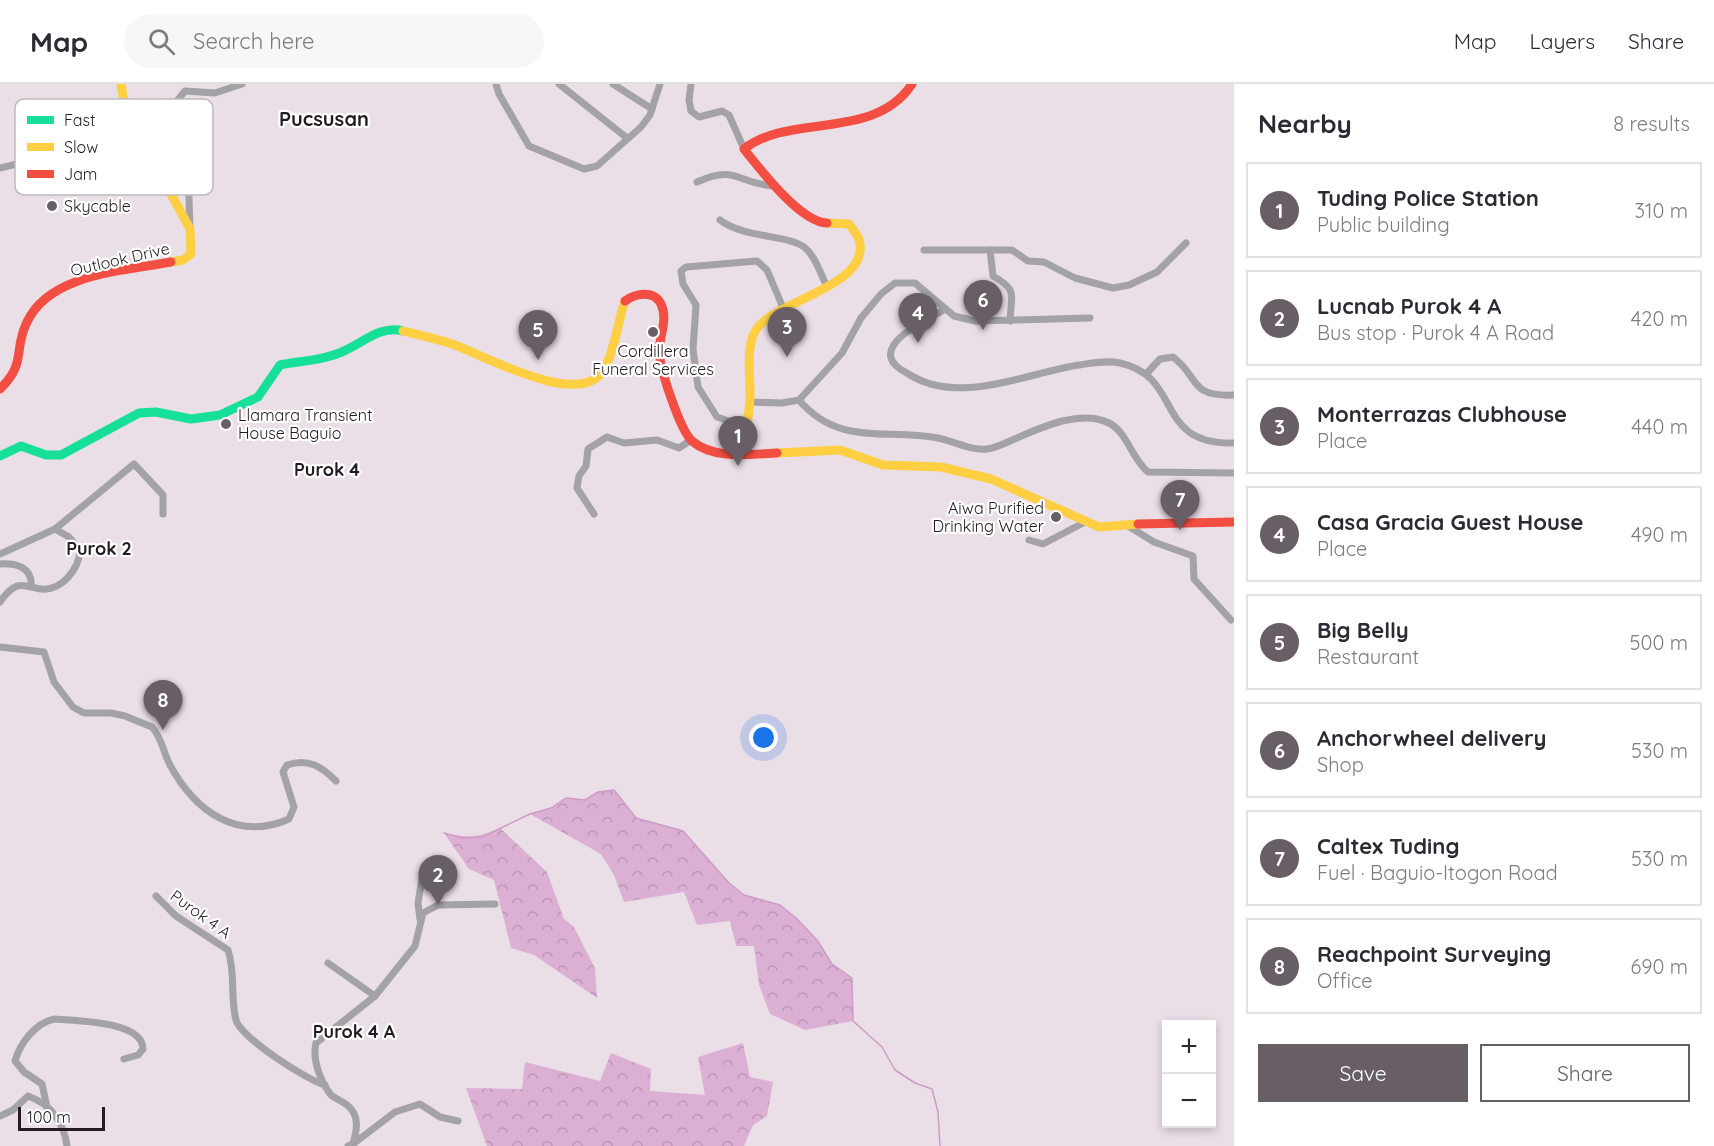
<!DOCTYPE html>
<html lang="en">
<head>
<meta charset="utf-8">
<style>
  :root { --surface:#fff; --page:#f7f7f7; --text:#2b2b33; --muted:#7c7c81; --line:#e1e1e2; --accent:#685f66 }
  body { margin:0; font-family:Quicksand,sans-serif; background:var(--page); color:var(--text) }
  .controls { position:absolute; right:18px; bottom:18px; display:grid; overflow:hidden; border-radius:0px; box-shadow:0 3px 9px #0003 }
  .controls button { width:54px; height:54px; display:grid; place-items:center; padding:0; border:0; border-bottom:2px solid var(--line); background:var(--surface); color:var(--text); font:30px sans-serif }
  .scale { position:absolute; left:18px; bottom:15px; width:87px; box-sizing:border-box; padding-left:6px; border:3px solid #221b21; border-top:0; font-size:16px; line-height:21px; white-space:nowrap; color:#221b21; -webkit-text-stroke:4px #fff; paint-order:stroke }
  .you { position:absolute; left:764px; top:654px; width:21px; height:21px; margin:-15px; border:4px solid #fff; border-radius:50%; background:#1a73e8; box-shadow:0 0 0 9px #1a73e833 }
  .badge { display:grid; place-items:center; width:39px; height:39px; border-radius:50%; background:var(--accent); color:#fff; font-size:20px; font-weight:700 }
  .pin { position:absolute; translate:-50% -50px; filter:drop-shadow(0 2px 3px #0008) }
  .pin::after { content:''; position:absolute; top:32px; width:21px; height:18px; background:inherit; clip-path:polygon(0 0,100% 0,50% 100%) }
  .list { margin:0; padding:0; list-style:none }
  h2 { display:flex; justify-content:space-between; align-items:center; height:78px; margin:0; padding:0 24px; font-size:26px }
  h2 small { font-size:20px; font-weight:400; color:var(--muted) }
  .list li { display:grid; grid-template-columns:39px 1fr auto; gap:18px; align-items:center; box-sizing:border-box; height:96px; margin:0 12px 12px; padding:0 12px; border:2px solid var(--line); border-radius:0px }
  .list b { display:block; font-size:22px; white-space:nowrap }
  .list p { margin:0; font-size:20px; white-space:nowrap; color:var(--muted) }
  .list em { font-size:20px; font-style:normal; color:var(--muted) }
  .actions { display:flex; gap:12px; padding:18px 24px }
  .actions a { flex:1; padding:14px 0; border:2px solid var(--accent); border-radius:0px; text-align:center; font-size:21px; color:var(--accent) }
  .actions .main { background:var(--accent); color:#fff }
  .icon { flex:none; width:33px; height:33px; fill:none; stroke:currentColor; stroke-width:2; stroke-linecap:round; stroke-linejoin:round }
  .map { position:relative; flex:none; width:1234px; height:1062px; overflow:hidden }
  header { display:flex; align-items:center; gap:36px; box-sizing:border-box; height:84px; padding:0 30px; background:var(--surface); border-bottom:2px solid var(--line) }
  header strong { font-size:28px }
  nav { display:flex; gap:33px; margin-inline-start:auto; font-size:21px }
  .search { width:420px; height:54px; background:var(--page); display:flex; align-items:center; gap:15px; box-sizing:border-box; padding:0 21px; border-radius:33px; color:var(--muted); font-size:22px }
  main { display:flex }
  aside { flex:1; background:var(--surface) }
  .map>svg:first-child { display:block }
</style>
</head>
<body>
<header>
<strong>Map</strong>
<div class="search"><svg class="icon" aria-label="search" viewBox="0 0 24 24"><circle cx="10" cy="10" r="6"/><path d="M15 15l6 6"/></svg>Search here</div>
<nav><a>Map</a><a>Layers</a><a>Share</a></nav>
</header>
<main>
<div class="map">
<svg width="1234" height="1062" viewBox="0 0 1234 1062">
  <defs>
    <pattern id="forest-crowns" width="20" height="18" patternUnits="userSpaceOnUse" patternTransform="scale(1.5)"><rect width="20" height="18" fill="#dcb0d5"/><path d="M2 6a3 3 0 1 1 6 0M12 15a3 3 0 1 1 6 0" fill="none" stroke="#bc97b7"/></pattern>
  </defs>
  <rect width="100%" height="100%" fill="#eadee7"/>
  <g fill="url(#forest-crowns)">
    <path d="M614,706L636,734L683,747L729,799L744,811L780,821L796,834L817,856L832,880L852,894L853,937L805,946L770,930L759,901L754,862H736L730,837L697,841L684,808L624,818L614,791L601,770L530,730L551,724L566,714L585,716L598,708Z"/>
    <path d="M500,744L547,788L564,835L574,843L595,884L597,914L534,871L511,864L494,796L469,785L444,749C466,754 480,754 500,744Z"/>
    <path d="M743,959L750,993L773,998L767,1032L753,1041L744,1062H487L466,1004L522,1005L525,978L600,997L611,969L651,985L650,1007L705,1011L698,973Z"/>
  </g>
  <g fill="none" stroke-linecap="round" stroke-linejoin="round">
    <path stroke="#cf9bc6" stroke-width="1.5" d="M444,749L463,754L482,753L530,730L551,724L566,714L585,716L598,708L614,706L636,734L683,747L729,799L744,811L780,821L796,834L817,856L832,880L852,894L853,937L882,963L895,986L915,999L932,1005L938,1028L940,1062"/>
    <g stroke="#a3a2a6" stroke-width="7">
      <path d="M496,0L499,10L529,62L584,85L597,82L641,43L650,31L660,0"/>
      <path d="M559,0L627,54"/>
      <path d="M613,0L652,25"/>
      <path d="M691,0L689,16L691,27L699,33L722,27L729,31L744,65"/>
      <path d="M0,84L74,66L131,47"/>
      <path d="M697,98C737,80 738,100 774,102"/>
      <path d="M720,136C743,154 789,151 804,163C815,171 821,191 827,203"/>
      <path d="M190,144L188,85L166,46L177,17L185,7L215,9L242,0"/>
      <path d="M924,166H1012L1028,177L1044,178L1075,194L1113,204L1129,201L1157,188L1186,159"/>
      <path d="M990,166L993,192C1018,206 1011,210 1010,237"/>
      <path d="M945,225C931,234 885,254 891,274C893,281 901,286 907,289C957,323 1026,289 1079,281C1092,279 1107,276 1120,279C1184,293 1153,361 1234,359"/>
      <path d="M1147,289L1160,275L1173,273C1200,293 1188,313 1234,311"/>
      <path d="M799,316C839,363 886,344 938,354C954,357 971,367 987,365C997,364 1007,358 1017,354C1042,343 1081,325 1109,339C1127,348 1132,375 1148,388L1234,389"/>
      <path d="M750,318L782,319L799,316L842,269L861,234L881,210L895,199H915L954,232L975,237L1090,234"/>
      <path d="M746,343L717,333L698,303L693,265L696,221L683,200L681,187L686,183L757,177L767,186L784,226"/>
      <path d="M594,430L577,404L579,392L586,382L588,365L607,353L624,359L657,356L679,364L691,356"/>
      <path d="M1128,442L1154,458L1193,472L1194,495L1231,536"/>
      <path d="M55,445L134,380L163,411V430"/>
      <path d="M1029,456L1043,460L1085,438"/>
      <path d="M0,470L55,445L69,453L80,466C79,485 62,507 41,505C33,504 25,500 17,502C10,505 4,512 0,518"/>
      <path d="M0,480C16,479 33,483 31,503"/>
      <path d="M0,563L44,568L54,598L73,623L84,629H111L125,632L152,643C162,654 163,668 170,681C195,727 237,758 289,735L294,723L283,688L287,681C308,674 321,682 336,697"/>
      <path d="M156,812L176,832L228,866C236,890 230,914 236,936C240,953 308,997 325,1001"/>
      <path d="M420,835L418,819L424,782"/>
      <path d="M328,879L375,912"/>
      <path d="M47,1023L42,1000L24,988L15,977C20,959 36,938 55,935C76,937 143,937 143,965L138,971L124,975"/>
      <path d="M0,1032L13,1026L28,1012C51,1020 64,1039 67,1062"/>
      <path d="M353,1060L395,1028L420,1020L440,1033L458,1037"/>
      <path d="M348,1062L353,1060C357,1046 360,1031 347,1021C342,1017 336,1015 331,1011C320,997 312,975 316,959L375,912L415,862L423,829L438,821L495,820"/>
    </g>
    <path stroke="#16e098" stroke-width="9" d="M0,372L21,362L46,371H61L139,329L156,328L191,335L220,331L258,313L280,281C300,277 327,276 346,266C364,258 381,241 403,247"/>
    <g stroke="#ffcf43" stroke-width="9">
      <path d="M121,0L128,42L158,86L190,145L191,170L183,176L171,178"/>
      <path d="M403,247C419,251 436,255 452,260C484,271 578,325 603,287C614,270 618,237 625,217"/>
      <path d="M777,369L840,366L883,381L941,383L991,395L1099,443L1138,440"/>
      <path d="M740,371L745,361C746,346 749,331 750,315C751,295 744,260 758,243C780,216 866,202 860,160C860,153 853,146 849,140L827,139"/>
    </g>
    <g stroke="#f24e42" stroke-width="9">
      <path d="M827,139C800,138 760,85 744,65C789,29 875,57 912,0"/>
      <path d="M625,217C636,209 654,206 661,220C668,234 660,252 659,266C659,283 680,346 692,357C714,376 751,370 777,369"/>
      <path d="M0,305C27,279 13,266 27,238C50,189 125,187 171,178"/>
      <path d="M1138,440L1234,438"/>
    </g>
  </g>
  <g fill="#685f66" stroke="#fff" stroke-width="2">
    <circle cx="52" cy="122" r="6"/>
    <circle cx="653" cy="248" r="6"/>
    <circle cx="226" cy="340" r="6"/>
    <circle cx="1056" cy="433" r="6"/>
  </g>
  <g text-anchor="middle" stroke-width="4.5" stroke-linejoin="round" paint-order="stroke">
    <g font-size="16" fill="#221b21" stroke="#fff" text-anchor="start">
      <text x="64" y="128">Skycable</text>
      <text x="653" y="273" text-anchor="middle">Cordillera<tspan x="653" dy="18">Funeral Services</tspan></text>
      <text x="238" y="337">Llamara Transient<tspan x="238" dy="18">House Baguio</tspan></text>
      <text x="1044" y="430" text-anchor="end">Aiwa Purified<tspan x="1044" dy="18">Drinking Water</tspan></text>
    </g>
    <g font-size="16" fill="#221b21" stroke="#fff">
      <text transform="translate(120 175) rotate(-13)" y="6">Outlook Drive</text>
      <text transform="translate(201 830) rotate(36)" y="6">Purok 4 A</text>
    </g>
    <g font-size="18" font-weight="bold" fill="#221b21" stroke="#fff">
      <text x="327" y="392">Purok 4</text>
      <text x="99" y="471">Purok 2</text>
      <text x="354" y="954">Purok 4 A</text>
    </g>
    <g font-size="20" font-weight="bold" fill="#221b21" stroke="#fff">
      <text x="324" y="42">Pucsusan</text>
    </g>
  </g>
  <rect x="15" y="15" width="198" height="96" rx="9" fill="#fff" stroke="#bdbbbc" stroke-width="1.5"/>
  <rect x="27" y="32" width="27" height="8" fill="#16e098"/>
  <rect x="27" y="59" width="27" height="8" fill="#ffcf43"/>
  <rect x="27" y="86" width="27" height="8" fill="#f24e42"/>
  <g font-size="16" fill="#221b21">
    <text x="64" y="42">Fast</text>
    <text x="64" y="69">Slow</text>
    <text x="64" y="96">Jam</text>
  </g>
</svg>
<div class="controls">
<button>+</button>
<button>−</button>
</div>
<div class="scale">100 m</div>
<div class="you"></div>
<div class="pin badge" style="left:738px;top:382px">1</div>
<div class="pin badge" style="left:438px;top:821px">2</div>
<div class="pin badge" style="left:787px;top:273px">3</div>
<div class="pin badge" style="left:918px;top:259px">4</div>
<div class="pin badge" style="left:538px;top:276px">5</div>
<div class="pin badge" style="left:983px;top:246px">6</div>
<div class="pin badge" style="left:1180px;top:446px">7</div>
<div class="pin badge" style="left:163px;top:646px">8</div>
</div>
<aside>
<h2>Nearby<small>8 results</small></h2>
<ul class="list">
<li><span class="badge">1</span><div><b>Tuding Police Station</b><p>Public building</p></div><em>310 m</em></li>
<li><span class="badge">2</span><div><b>Lucnab Purok 4 A</b><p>Bus stop · Purok 4 A Road</p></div><em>420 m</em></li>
<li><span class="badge">3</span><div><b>Monterrazas Clubhouse</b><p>Place</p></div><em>440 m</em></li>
<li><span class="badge">4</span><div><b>Casa Gracia Guest House</b><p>Place</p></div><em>490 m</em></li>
<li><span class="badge">5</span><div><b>Big Belly</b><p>Restaurant</p></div><em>500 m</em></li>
<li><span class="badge">6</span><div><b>Anchorwheel delivery</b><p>Shop</p></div><em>530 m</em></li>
<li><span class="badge">7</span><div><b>Caltex Tuding</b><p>Fuel · Baguio-Itogon Road</p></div><em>530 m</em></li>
<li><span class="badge">8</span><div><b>Reachpoint Surveying</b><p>Office</p></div><em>690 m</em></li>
</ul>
<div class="actions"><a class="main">Save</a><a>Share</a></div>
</aside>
</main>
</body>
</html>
